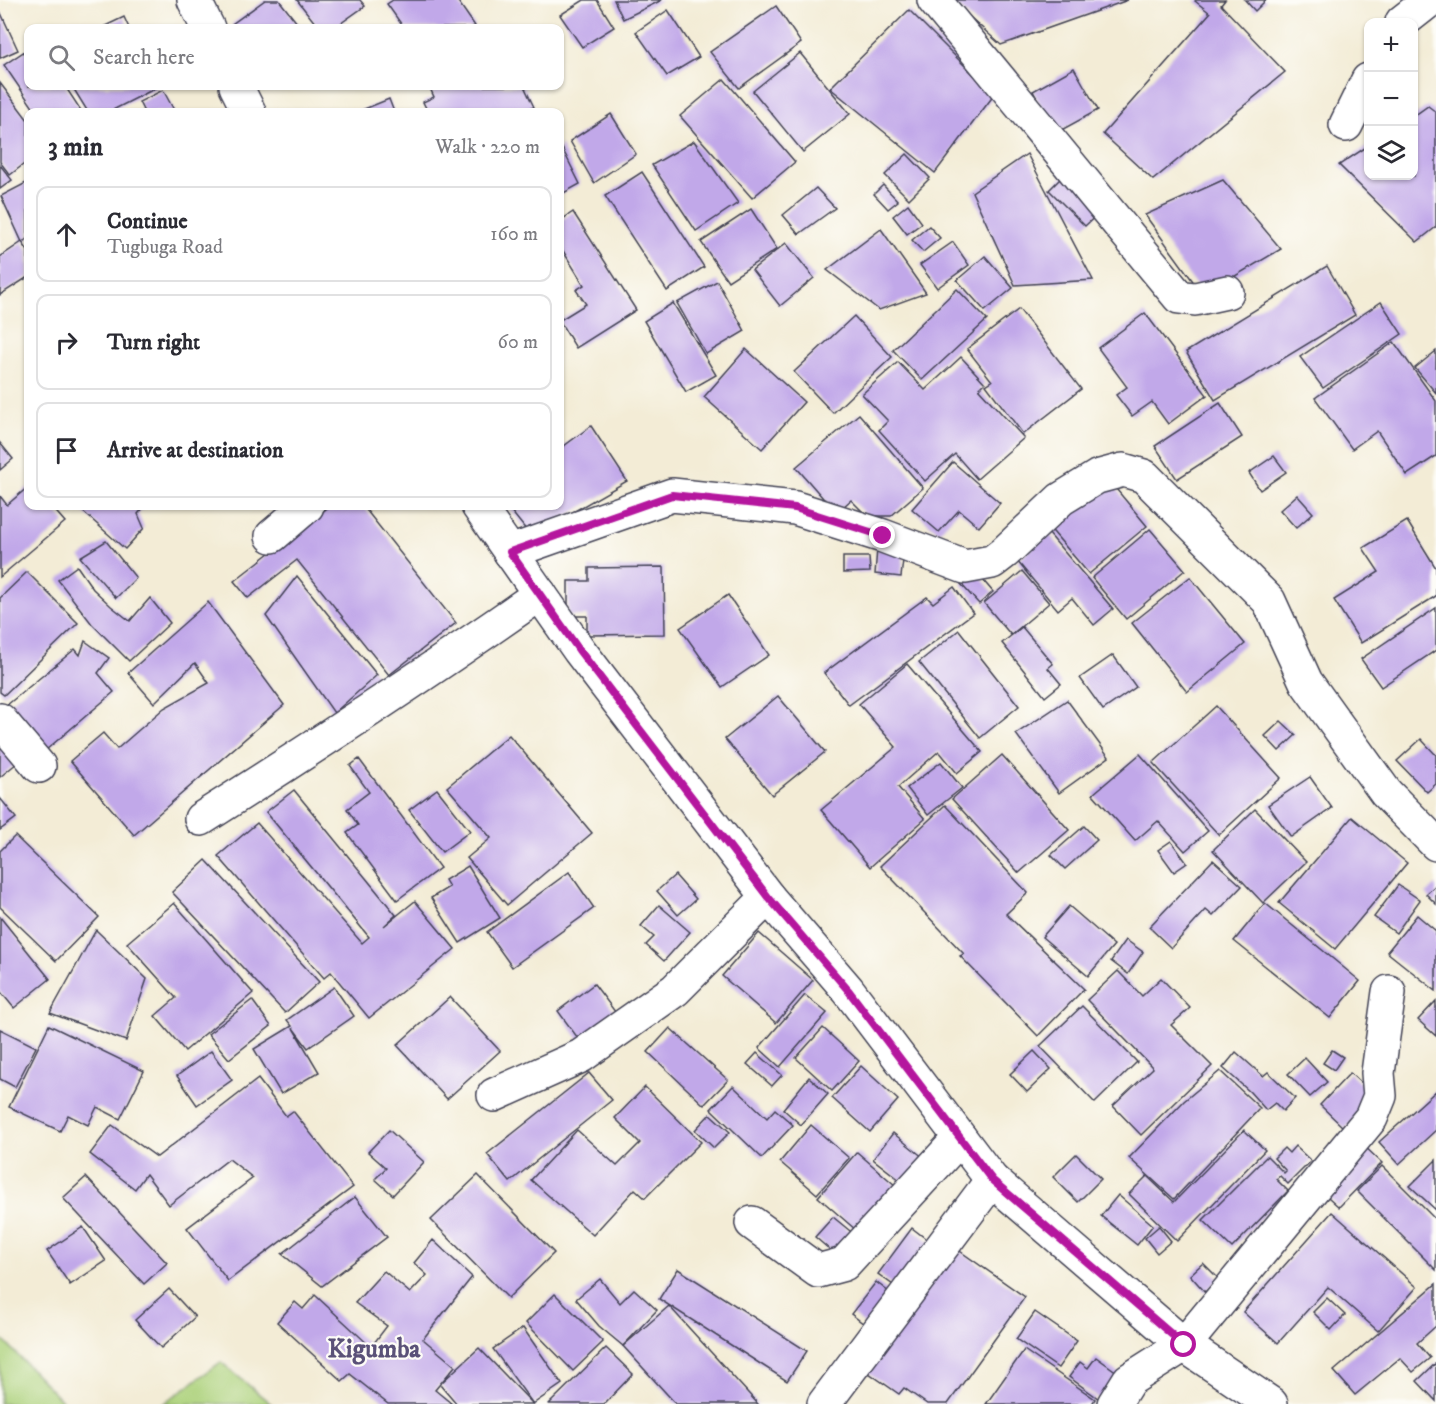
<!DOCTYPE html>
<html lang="en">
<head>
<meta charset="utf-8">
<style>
  :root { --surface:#fff; --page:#f7f7f7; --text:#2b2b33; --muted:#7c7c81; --line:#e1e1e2 }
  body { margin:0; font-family:"IM FELL DW Pica",serif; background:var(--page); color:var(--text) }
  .controls { position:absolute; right:18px; top:18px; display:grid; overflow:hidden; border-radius:12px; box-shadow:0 2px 4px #0004 }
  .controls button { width:54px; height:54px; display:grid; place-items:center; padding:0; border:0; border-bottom:2px solid var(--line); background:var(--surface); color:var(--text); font:30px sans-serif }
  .stop { position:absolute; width:18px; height:18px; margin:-14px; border:4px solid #b5179e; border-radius:50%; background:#fff }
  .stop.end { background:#b5179e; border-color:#fff; box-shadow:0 2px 6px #0008 }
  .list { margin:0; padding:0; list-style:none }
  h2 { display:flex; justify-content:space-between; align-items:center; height:78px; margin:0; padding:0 24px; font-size:26px }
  h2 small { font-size:20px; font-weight:400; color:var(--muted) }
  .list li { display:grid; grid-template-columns:39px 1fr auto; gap:18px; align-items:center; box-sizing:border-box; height:96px; margin:0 12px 12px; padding:0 12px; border:2px solid var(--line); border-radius:12px }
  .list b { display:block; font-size:22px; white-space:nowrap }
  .list p { margin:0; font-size:20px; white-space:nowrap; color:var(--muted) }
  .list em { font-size:20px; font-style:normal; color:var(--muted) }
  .icon { flex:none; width:33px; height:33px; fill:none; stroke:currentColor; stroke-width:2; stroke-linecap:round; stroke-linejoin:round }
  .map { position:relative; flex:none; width:1436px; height:1404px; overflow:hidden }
  .search { position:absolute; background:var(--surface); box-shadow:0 2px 4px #0004; left:24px; top:24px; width:540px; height:66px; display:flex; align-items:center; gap:15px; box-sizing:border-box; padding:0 21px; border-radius:12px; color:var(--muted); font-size:22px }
  .panel { position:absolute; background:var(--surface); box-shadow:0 2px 4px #0004; left:24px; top:108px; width:540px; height:402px; border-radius:12px }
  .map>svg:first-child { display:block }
</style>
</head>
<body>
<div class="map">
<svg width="1436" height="1404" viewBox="0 0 1436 1404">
  <rect width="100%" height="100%" fill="#fdfcf7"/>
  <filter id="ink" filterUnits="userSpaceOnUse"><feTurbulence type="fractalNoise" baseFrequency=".0167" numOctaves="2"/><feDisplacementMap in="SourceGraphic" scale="12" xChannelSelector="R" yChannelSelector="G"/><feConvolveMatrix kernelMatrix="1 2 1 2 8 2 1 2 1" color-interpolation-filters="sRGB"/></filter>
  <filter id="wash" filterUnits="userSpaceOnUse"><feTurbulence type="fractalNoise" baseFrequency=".008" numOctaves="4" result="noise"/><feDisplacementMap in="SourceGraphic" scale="24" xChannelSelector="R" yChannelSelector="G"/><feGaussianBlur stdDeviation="1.35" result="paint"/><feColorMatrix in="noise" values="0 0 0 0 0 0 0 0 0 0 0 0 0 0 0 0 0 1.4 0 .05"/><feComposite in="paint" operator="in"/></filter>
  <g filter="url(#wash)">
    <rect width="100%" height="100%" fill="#f3ecd6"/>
    <g fill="#acd17a" stroke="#677a5a" stroke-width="1.5">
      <path d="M0,1337L65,1404H0Z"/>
      <path d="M221,1362L271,1404H163Z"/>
    </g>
    <g id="blocks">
      <g fill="#c1a8e9">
        <path d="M265,0H279L301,28H235L232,24Z"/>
        <path d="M297,0H360L365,6L334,28H319Z"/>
        <path d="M393,0H457L475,26L471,28H404L387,4Z"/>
        <path d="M584,0H597L614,27L582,47L560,15Z"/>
        <path d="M614,0H662L623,19Z"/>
        <path d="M951,0H1128L1001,45Z"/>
        <path d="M1196,0H1225L1221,5L1285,72L1153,180L1103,134L1210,13L1195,1Z"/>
        <path d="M1245,0H1266L1255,11Z"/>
        <path d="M776,6L801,43L739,88L710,52Z"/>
        <path d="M668,10L699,57L667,76L636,32Z"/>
        <path d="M909,10L994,95L935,173L830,88Z"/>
        <path d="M0,11L18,50L0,58Z"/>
        <path d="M124,17L129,28H101Z"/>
        <path d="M28,49V86H65L82,112H36L4,65Z"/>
        <path d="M800,53L850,114L803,152L753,91Z"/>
        <path d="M1074,68L1098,110L1056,133L1033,91Z"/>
        <path d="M724,79L795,162L752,198L680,116Z"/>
        <path d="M0,83L28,120V161L10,175L0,162Z"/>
        <path d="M72,86H160L109,112H88Z"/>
        <path d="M429,86H524L534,107L522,112H428L423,102L434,97Z"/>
        <path d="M163,90L175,112H144L139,102Z"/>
        <path d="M389,99L394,112H357Z"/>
        <path d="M1428,106L1436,112V227L1417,242L1339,165L1368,146V176H1414V116Z"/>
        <path d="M611,114L636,154L594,183L570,141Z"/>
        <path d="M694,141L738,203L696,231L652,165Z"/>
        <path d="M560,144L580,184L560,195Z"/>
        <path d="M907,154L930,178L909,199L885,175Z"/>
        <path d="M1027,154L1093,280L1015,285L972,192Z"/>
        <path d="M0,165L12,180L0,189Z"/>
        <path d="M642,172L704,267L667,291L605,196Z"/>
        <path d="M1066,173L1103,209L1085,226L1049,190Z"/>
        <path d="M1223,180L1281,249L1203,295L1145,215Z"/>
        <path d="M28,182V239L22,242L1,196Z"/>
        <path d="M883,185L898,201L888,209L874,194Z"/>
        <path d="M816,188L835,208L799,234L783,215Z"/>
        <path d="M908,204L922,223L907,234L893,216Z"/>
        <path d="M751,209L777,249L728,281L701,242Z"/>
        <path d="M573,212L636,310L576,348L560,322V320L586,304L576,290L584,285L560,246V221Z"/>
        <path d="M929,226L940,238L923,252L912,240Z"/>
        <path d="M881,229L926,293L879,310L827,270Z"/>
        <path d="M22,242L28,251V277L0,295V257Z"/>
        <path d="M953,242L969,265L937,288L920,265Z"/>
        <path d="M786,243L814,278L780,306L752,270Z"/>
        <path d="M985,256L1013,288L985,311L957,280Z"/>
        <path d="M1327,266L1355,315L1215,400L1186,352Z"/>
        <path d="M717,281L745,331L706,354L677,303Z"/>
        <path d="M957,289L987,320L922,380L893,350Z"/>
        <path d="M1381,302L1402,334L1323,388L1300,357Z"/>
        <path d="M673,303L716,375L686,392L644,321Z"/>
        <path d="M1019,309L1081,389L1023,434L986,385L992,381L967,349Z"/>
        <path d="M1145,313L1207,395L1168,424L1152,402L1132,416L1116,395L1127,387L1098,348Z"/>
        <path d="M854,316L892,357L833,413L794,372Z"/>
        <path d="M1394,342L1436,401V456L1407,475L1377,431L1352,449L1315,398Z"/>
        <path d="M746,349L804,402L762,449L704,397Z"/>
        <path d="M1436,351V393L1415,368Z"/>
        <path d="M961,357L985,383L979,389L1024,438L977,479L955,454L925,481L879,430L888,421L862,394L898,362L925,390Z"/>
        <path d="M1220,403L1242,437L1177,479L1155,446Z"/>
        <path d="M859,414L923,488L891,516H867L851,500L836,513L796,467Z"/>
        <path d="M591,426L627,481L531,536L507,506H560V449Z"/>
        <path d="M0,443L13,459L0,470Z"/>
        <path d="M1274,456L1286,472L1260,490L1249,473Z"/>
        <path d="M953,462L1000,503L979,527L959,510L939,532L912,509Z"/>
        <path d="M1107,478L1147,526L1089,574L1048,526Z"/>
        <path d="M28,487V506H51L65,522L0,577V496L7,505Z"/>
        <path d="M1297,495L1313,513L1296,528L1280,510Z"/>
        <path d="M83,506H145L138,514L144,528L125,549L80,509Z"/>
        <path d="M330,506H363L456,623L389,675L297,560L248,598L234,581Z"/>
        <path d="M1407,521L1436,568V596L1361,643L1334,600L1379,572L1363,548Z"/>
        <path d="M1150,529L1185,570L1126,619L1092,578Z"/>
        <path d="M1049,534L1113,609L1094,625L1072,598L1058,610L1017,561Z"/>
        <path d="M106,541L136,578L116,598L80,557Z"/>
        <path d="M877,549L904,552L901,577L875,574Z"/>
        <path d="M843,557H869L870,572L843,573Z"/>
        <path d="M77,566L93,589L111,606L130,621L150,598L170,623L129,661L92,624L58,580Z"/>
        <path d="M664,567L665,634L587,635V616H568V581H589V568Z"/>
        <path d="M1022,571L1049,603L1011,635L984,603Z"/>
        <path d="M27,572L78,623L4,695L0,692V598Z"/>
        <path d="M976,572L993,592L979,604L961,584Z"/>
        <path d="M297,576L377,675L334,713L266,616Z"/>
        <path d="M1190,577L1245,644L1187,692L1132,623Z"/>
        <path d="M954,587L973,613L849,705L824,673L927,597L933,603Z"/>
        <path d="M728,595L769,655L722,687L680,628Z"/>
        <path d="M208,602L284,705L134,835L70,761L103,733L117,749L164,708L209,683L195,663L154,703L128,673Z"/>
        <path d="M1436,608V650L1381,687L1361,659Z"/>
        <path d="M1022,627L1053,664L1048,668L1061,684L1045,697L1002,643Z"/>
        <path d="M959,630L1019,706L980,738L919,662Z"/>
        <path d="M85,641L109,658L98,673L114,692L46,750L7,705L75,649L80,655Z"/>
        <path d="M1113,655L1136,687L1103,710L1080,678Z"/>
        <path d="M907,664L982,752L957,773L939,751L898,787L925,819L870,867L821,810L896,747L859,704Z"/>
        <path d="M778,696L825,752L772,795L725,739Z"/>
        <path d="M1067,700L1109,757L1059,793L1016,734Z"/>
        <path d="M1216,706L1281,778L1219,835L1153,763Z"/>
        <path d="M1281,721L1296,735L1279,751L1265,736Z"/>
        <path d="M509,735L592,833L507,905L467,858L491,838L447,787Z"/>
        <path d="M1421,739L1436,755V784L1427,792L1397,761Z"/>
        <path d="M0,741L17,763L0,777Z"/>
        <path d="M1140,754L1208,831L1185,851L1158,821L1135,841L1093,794Z"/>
        <path d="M1002,755L1069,830L1019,873L952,799Z"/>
        <path d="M359,759L440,868L397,900L347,833L358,825L347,809L369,792L350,766Z"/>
        <path d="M941,762L962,788L928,815L907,788Z"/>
        <path d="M1310,777L1332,808L1291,837L1268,805Z"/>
        <path d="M437,789L470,831L442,852L409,810Z"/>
        <path d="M294,790L396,915L384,926L415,901L455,949L369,1018L331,972L324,978L218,856L257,823L362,943L369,937L266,812Z"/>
        <path d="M0,798L16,818L0,830Z"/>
        <path d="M945,805L1028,893L1006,914L1084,989L1038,1036L960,956L964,954L880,866Z"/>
        <path d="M1255,809L1306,862L1263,903L1213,850Z"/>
        <path d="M1352,817L1407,863L1335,949L1279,903Z"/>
        <path d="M1084,826L1097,840L1065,869L1051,855Z"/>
        <path d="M15,836L99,917L56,961L0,907V851Z"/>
        <path d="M1171,841L1187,863L1174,872L1158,850Z"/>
        <path d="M206,860L319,982L285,1013L172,892Z"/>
        <path d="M1213,860L1242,886L1213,916L1206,910L1171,948L1149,927Z"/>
        <path d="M468,866L500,918L460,943L431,898L449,887L445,880Z"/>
        <path d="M569,872L594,908L512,967L487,932Z"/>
        <path d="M675,875L696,899L678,915L657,891Z"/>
        <path d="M1398,885L1420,900L1396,933L1374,917Z"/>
        <path d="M1436,885V904L1426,894Z"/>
        <path d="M174,903L253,993L185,1051L155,1016L176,998L127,943Z"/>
        <path d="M1265,903L1360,981L1330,1018L1234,941Z"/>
        <path d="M659,905L690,932L664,961L646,945L654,937L641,926Z"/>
        <path d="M1069,906L1114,945L1088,976L1042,937Z"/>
        <path d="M1417,915L1436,931V991L1387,952Z"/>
        <path d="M0,917L50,979L14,1008L0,991Z"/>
        <path d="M96,930L147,979L126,1041L50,1013Z"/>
        <path d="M759,933L813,980L776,1023L722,976Z"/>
        <path d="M1126,940L1143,952L1128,974L1111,961Z"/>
        <path d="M1118,971L1142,996L1161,978L1190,1008L1171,1025L1212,1066L1141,1135L1113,1106L1153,1068L1087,1000Z"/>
        <path d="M594,984L616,1013L580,1041L558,1011Z"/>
        <path d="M334,987L354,1016L308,1048L293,1028L319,1072L281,1094L254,1049L292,1026L287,1020Z"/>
        <path d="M805,995L827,1013L780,1067L759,1048Z"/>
        <path d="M450,997L500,1051L447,1099L397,1045Z"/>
        <path d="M252,1000L271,1026L229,1059L208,1034Z"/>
        <path d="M1436,1001V1036L1418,1020Z"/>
        <path d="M1082,1006L1137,1062L1095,1103L1040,1046Z"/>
        <path d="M49,1025L144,1071L120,1119L97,1107L88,1125L68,1115L60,1131L9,1107Z"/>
        <path d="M670,1028L728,1080L704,1105L648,1052Z"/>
        <path d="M823,1028L859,1061L832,1091L796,1058Z"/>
        <path d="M0,1029L36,1047L15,1087L0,1079Z"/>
        <path d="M1332,1050L1343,1057L1334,1070L1323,1063Z"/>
        <path d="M211,1051L232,1080L197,1105L177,1076Z"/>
        <path d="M1034,1051L1051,1069L1027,1092L1010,1074Z"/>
        <path d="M1236,1052L1263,1076L1268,1072L1295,1098L1283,1111L1275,1103L1266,1110L1250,1092L1223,1068Z"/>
        <path d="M757,1053L782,1075L772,1086L747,1064Z"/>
        <path d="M1305,1058L1327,1082L1310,1097L1288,1074Z"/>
        <path d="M861,1066L898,1100L870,1132L832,1098Z"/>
        <path d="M1220,1071L1260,1108L1174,1199L1129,1158L1184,1101Z"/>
        <path d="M589,1073L612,1100L510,1182L487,1154Z"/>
        <path d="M1350,1073L1376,1097L1345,1129L1320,1105Z"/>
        <path d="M809,1077L828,1094L801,1125L783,1109Z"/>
        <path d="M258,1079L286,1116L293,1111L353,1187L228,1281L187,1228L253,1178L229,1159L169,1205L146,1174L135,1189L90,1154L112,1125L157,1157Z"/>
        <path d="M733,1086L767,1118L775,1109L793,1125L762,1158L711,1109Z"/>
        <path d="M645,1087L701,1142L645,1198L635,1189L593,1235L531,1180L577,1130L617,1166L640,1143L615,1118Z"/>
        <path d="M1436,1091V1130L1399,1164L1379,1142Z"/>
        <path d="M710,1114L730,1132L714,1148L695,1130Z"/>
        <path d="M811,1125L849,1158L817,1194L780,1162Z"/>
        <path d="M389,1130L424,1162L393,1195L375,1179L386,1168L368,1152Z"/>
        <path d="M1244,1130L1265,1150L1177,1241L1129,1194L1147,1176L1174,1202Z"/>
        <path d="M893,1133L929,1162L909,1187L873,1159Z"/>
        <path d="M1360,1142L1382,1163L1339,1207L1317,1187Z"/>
        <path d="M1295,1146L1311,1161L1288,1184L1280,1176L1276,1179L1288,1191L1232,1248L1203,1220L1267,1156L1284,1173L1286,1171L1274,1158L1284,1148L1289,1153Z"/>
        <path d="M857,1152L896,1186L856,1230L818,1197Z"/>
        <path d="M1076,1154L1101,1179L1078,1202L1053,1177Z"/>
        <path d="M1436,1160V1210L1410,1186Z"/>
        <path d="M1382,1166L1436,1220V1270L1357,1191Z"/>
        <path d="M478,1175L554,1253L508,1298L431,1220Z"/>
        <path d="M86,1177L167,1263L144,1284L63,1198Z"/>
        <path d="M1118,1195L1153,1225L1137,1245L1101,1216Z"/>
        <path d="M355,1197L387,1237L322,1286L282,1254Z"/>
        <path d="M1332,1212L1417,1287L1378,1331L1328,1287L1278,1343L1243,1312Z"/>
        <path d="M833,1217L855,1235L837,1256L815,1237Z"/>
        <path d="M1159,1226L1171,1241L1157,1253L1145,1238Z"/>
        <path d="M83,1227L106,1261L70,1285L47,1251Z"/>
        <path d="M912,1228L934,1245L900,1290L878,1274Z"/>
        <path d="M433,1240L472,1277L423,1339L455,1366L440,1384L479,1348L533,1404H457L440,1384L435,1390L452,1404H388L350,1374L342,1381L277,1322L295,1302L303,1309L315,1295L371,1347L387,1326L355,1303L384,1271L410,1293L427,1275L414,1263Z"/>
        <path d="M947,1242L1025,1297L948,1404H927L904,1388L899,1394L859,1366Z"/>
        <path d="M1203,1263L1219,1279L1205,1292L1190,1275Z"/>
        <path d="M678,1269L807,1351L787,1381L659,1299Z"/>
        <path d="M600,1279L620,1303L634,1289L657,1310L623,1346L599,1326L576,1299Z"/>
        <path d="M876,1282L898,1299L872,1330L851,1314Z"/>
        <path d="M1436,1284V1326L1417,1343L1430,1358L1413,1372L1400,1358L1355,1395L1334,1371Z"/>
        <path d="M169,1289L195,1317L161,1348L135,1320Z"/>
        <path d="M555,1294L603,1342L573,1371L526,1323Z"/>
        <path d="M1327,1298L1345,1315L1331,1330L1313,1312Z"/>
        <path d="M669,1306L758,1404H676L623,1346Z"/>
        <path d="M1035,1312L1077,1341L1058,1368L1016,1339Z"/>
        <path d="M523,1328L562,1384L533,1404L493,1349Z"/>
        <path d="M606,1348L633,1374L604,1404H549Z"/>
        <path d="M1024,1350L1095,1399L1092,1404H986Z"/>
        <path d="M1096,1357L1121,1375L1102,1401L1069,1377L1080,1362L1088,1368Z"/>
        <path d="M1436,1363V1401L1417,1381Z"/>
      </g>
    </g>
  </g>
  <g filter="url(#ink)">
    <use href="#blocks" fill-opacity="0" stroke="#414052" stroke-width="1.5"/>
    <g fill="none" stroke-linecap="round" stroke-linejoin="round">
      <defs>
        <g id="minor">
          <path d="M194,0L208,28"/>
          <path d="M934,0L1179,297L1195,299L1227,292"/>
          <path d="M1402,22L1430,0"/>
          <path d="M236,86L249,112"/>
          <path d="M1346,125L1368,80"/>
          <path d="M478,506L579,650L768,897L848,990L992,1180L1184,1345L1271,1404"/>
          <path d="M272,536L307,506"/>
          <path d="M510,552L672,495L795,508L883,536L965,567L992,562L1005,552L1061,499L1097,477L1123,470L1144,476L1269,601L1306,682L1386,793L1436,844"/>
          <path d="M0,720L39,766"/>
          <path d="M201,819C316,746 429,672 540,594"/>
          <path d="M494,1095L581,1056L675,990L768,897"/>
          <path d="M752,1223L818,1271L844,1264L960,1138"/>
          <path d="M824,1404L992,1180"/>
          <path d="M1114,1404L1129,1380L1184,1345L1371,1118L1380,1096L1378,1073L1389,992"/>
        </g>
      </defs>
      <use href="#minor" stroke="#414052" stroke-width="36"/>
      <use href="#minor" stroke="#fff" stroke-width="33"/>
    </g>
  </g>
  <g fill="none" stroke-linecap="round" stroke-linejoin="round" filter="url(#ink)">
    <path stroke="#b5179e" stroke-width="8" d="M883,536L795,508L672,495L510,552L579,650L768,897L848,990L992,1180L1184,1345"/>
  </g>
  <g text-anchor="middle" stroke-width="4.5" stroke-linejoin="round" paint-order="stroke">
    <g font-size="26" font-weight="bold" fill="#5a5178" stroke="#fdfcf7">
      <text x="374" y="1357">Kigumba</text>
    </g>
  </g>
</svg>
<div class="controls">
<button>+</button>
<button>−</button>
<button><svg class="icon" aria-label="layers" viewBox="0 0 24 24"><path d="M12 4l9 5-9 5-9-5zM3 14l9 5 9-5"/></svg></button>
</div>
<div class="stop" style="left:1184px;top:1345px"></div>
<div class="stop end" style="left:883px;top:536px"></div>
<div class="search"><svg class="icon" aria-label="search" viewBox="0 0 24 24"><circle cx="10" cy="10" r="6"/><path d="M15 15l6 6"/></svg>Search here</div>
<section class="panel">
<h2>3 min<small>Walk · 220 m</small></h2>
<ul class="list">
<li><svg class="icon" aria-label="ahead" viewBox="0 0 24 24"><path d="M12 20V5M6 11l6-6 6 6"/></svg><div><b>Continue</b><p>Tugbuga Road</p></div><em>160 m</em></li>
<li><svg class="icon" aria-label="right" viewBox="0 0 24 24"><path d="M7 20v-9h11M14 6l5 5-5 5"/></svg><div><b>Turn right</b></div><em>60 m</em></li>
<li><svg class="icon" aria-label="arrive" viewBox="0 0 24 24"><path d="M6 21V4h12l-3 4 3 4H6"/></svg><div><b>Arrive at destination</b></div></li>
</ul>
</section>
</div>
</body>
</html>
